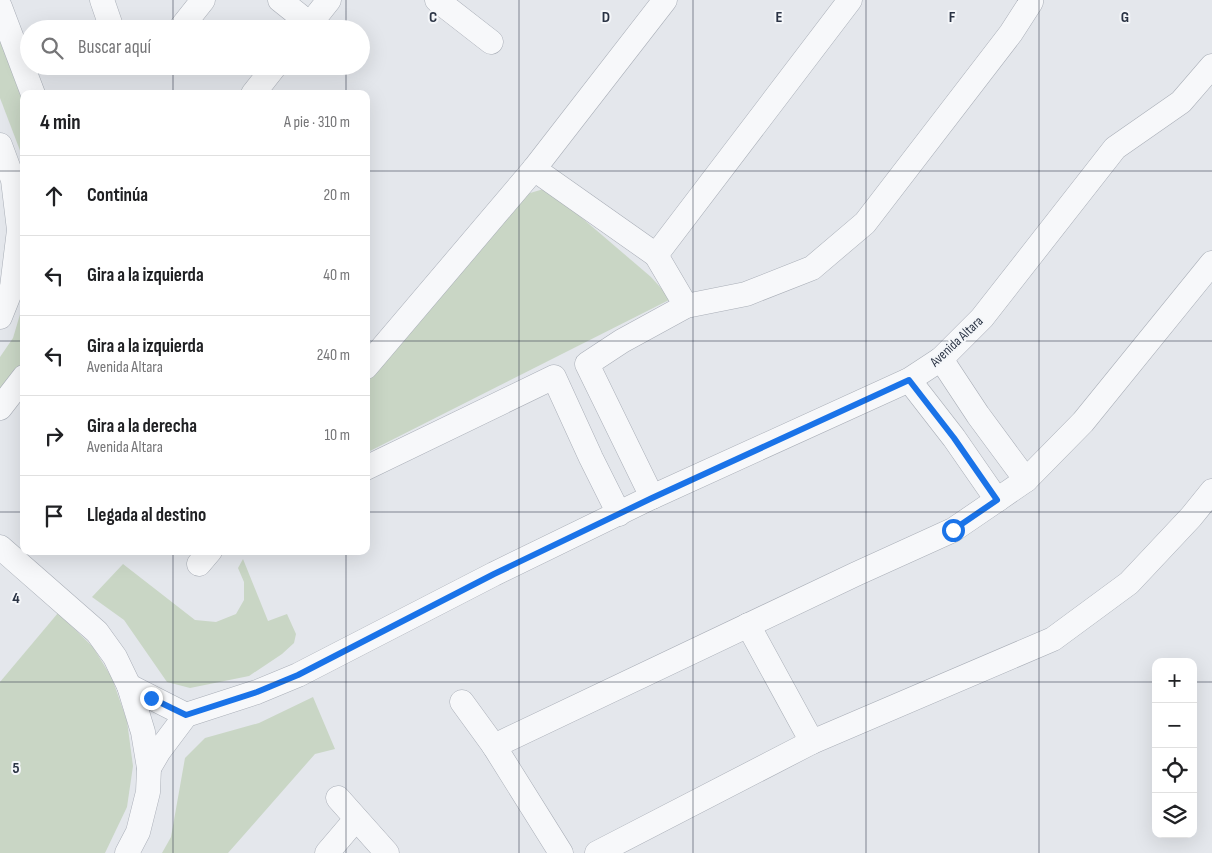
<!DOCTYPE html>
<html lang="es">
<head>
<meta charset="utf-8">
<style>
  :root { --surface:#fff; --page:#f2f2f2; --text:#202124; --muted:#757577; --line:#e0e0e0 }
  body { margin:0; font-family:"Sofia Sans Condensed",sans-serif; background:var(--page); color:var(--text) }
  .controls { position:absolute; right:15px; bottom:15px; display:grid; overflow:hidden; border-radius:10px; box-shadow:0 5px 20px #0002 }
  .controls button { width:45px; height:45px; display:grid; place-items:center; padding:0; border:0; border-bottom:1px solid var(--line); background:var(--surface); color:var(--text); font:25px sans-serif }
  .stop { position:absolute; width:15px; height:15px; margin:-11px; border:4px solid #1a73e8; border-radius:50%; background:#fff }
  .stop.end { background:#1a73e8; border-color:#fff; box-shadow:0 1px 5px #0008 }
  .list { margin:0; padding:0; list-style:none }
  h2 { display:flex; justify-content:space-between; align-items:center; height:65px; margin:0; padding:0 20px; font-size:21px }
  h2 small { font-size:16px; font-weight:400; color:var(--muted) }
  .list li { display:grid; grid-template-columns:32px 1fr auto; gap:15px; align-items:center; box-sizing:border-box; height:80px; padding:0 20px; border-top:1px solid var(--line) }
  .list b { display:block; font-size:19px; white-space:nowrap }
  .list p { margin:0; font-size:16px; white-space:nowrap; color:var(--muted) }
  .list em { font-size:16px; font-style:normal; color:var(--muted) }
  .icon { flex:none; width:28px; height:28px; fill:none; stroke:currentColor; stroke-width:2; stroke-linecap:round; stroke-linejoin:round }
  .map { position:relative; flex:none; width:1212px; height:853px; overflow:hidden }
  .search { position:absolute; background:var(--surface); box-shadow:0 5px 20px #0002; left:20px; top:20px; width:350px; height:55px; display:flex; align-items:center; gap:12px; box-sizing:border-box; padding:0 18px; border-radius:28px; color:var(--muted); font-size:19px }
  .panel { position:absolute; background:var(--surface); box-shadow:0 5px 20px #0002; left:20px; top:90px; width:350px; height:465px; border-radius:10px }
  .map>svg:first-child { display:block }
</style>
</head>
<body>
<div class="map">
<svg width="1212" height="853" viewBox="0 0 1212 853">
  <rect width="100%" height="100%" fill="#e4e7ec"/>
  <g fill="#c9d6c5">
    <path d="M0,41L24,104V161L0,98Z"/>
    <path d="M547,188L651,277L671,299L366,453V384L520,196Z"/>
    <path d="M24,301V360L0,393V357L13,338Z"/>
    <path d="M243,559L268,621L287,614L296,634L294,643L282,654L249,676L190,688L167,682L124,620L92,597L123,564L195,620L216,622L236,614L244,600V582L238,568Z"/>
    <path d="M58,613L93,647L112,678L127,721L133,766L127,807L105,853H0V682Z"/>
    <path d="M313,697L335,749L315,754L228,853H162L171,837L185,758L205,738L259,723Z"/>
  </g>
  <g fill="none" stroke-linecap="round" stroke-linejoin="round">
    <defs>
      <g id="minor">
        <path d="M102,0L112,29"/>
        <path d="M280,0L310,24"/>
        <path d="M437,0L491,42"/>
        <path d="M0,7L33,94"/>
        <path d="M180,29L203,0"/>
        <path d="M306,29L329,0"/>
        <path d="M253,94L275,66"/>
        <path d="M0,145L13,180L19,230L12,287L0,317"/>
        <path d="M534,169L656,255L686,306"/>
        <path d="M656,255L850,0"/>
        <path d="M941,359L978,415L1026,480"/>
        <path d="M366,367L534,169L665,0"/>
        <path d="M909,380L954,438L997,500"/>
        <path d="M0,408L24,377"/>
        <path d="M366,468L554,377L591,458L619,514"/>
        <path d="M652,497L587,364L622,341L686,306L746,294L812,268L865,223L1011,33L1031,2L1030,0"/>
        <path d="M0,547L97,632L115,657L129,686L143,732L149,768L148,792L138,832L127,853"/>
        <path d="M199,564L210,551"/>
        <path d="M748,625L812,742"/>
        <path d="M129,686L186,715"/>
        <path d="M462,702L494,746L561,853"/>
        <path d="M494,746L856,574L953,530L997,500L1026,480L1083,422L1212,263"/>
        <path d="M149,768L159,751L186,715L257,692L298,675L494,574L652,497L909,380L941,359L982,318L1115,148L1181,102L1212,66"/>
        <path d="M338,798L387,853"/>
        <path d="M327,853L356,819"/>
        <path d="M597,853L812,742L1053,639L1129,583L1191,517L1212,491"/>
      </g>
    </defs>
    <use href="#minor" stroke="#a9aeb7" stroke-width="25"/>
    <use href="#minor" stroke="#f7f8fa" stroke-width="24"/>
  </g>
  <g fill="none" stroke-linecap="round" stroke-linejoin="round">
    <path stroke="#1a73e8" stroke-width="6" d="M151,698L186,715L257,692L298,675L494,574L652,498L909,380L954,438L997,500L953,530"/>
  </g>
  <path fill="none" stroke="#2b3445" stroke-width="1" stroke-opacity="0.55" d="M173,0V29M346,0V29M519,0V853M693,0V853M866,0V853M1039,0V853M173,66V94M346,66V94M0,171H24M366,171H1212M0,341H24M366,341H1212M0,512H24M366,512H1212M173,551V853M346,551V853M0,682H1156M1193,682H1212"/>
  <g text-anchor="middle" stroke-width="4" stroke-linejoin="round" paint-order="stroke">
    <g font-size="14" fill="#2b3445" stroke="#f4f6f9">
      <text transform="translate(956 341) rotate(-43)" y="5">Avenida Altara</text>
    </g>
  </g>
  <g font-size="16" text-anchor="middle" font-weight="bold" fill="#2b3445" stroke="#f4f6f9" stroke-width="4" stroke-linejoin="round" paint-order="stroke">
    <text x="433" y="22">C</text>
    <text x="606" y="22">D</text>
    <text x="779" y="22">E</text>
    <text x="952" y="22">F</text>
    <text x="1125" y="22">G</text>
    <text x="16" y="603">4</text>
    <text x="16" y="773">5</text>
  </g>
</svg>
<div class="controls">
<button>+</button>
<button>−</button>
<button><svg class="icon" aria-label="locate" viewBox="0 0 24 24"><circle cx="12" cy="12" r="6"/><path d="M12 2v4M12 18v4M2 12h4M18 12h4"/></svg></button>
<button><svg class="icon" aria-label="layers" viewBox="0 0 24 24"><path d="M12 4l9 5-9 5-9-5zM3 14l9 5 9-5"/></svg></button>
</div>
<div class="stop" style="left:953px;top:530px"></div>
<div class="stop end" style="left:151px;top:698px"></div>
<div class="search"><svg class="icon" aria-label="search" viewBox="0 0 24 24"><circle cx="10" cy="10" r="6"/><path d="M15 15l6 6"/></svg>Buscar aquí</div>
<section class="panel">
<h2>4 min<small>A pie · 310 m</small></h2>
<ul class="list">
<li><svg class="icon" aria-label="ahead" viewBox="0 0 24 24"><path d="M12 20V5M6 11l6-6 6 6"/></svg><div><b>Continúa</b></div><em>20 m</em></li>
<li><svg class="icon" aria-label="left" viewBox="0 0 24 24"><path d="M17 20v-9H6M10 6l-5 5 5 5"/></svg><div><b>Gira a la izquierda</b></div><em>40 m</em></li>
<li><svg class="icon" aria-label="left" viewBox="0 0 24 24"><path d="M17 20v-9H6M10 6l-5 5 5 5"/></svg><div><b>Gira a la izquierda</b><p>Avenida Altara</p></div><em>240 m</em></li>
<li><svg class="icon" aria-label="right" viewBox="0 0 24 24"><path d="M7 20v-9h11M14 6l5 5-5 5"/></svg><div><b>Gira a la derecha</b><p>Avenida Altara</p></div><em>10 m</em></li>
<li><svg class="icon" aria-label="arrive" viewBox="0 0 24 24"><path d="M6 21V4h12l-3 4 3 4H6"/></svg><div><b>Llegada al destino</b></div></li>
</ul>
</section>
</div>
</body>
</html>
